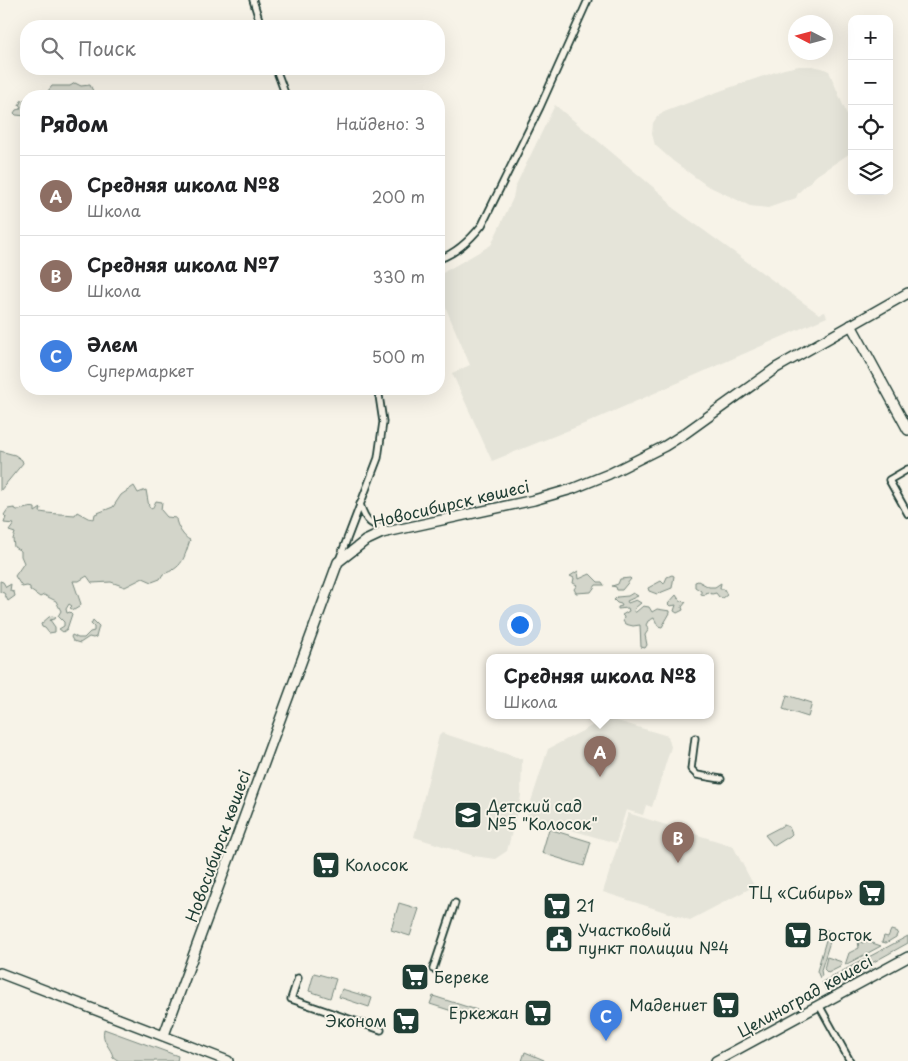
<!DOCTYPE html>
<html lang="ru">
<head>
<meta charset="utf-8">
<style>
  :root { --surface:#fff; --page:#f6f6f6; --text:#202124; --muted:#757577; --line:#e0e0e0; --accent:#2563eb }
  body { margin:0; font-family:"Playpen Sans",sans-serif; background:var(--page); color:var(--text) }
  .controls { position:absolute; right:15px; top:15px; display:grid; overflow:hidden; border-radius:10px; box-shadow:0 5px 20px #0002 }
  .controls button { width:45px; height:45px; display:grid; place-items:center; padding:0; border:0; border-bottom:1px solid var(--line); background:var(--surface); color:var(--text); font:25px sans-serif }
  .compass { position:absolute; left:788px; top:15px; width:45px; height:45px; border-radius:50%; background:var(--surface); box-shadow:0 5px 20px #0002; rotate:276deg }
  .you { position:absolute; left:519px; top:624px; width:18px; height:18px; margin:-12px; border:4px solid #fff; border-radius:50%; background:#1a73e8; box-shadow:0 0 0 8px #1a73e833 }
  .badge { display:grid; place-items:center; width:32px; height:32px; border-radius:50%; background:var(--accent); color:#fff; font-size:16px; font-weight:700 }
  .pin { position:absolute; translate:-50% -41px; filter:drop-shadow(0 1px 2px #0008) }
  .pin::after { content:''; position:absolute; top:26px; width:18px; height:15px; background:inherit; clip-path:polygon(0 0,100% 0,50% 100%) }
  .popup { position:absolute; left:486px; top:654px; width:228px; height:65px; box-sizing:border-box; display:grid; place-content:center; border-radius:10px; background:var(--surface); filter:drop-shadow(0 1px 4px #0005); font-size:16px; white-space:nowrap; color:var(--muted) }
  .popup b { font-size:19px; color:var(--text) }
  .popup::after { content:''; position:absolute; left:50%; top:100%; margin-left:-10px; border:10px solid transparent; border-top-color:var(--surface) }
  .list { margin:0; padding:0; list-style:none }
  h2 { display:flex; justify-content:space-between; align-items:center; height:65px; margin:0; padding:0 20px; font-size:21px }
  h2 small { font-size:16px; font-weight:400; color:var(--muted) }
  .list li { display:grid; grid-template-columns:32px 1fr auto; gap:15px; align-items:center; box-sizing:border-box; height:80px; padding:0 20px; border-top:1px solid var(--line) }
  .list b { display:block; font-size:19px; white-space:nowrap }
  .list p { margin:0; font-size:16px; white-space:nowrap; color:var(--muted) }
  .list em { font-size:16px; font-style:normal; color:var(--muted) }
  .icon { flex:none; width:28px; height:28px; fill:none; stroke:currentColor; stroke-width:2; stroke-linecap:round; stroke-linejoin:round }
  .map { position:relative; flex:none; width:908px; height:1061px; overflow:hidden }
  .search { position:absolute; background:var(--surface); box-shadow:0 5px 20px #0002; left:20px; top:20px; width:425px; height:55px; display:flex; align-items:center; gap:12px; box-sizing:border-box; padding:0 18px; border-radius:20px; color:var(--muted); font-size:19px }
  .panel { position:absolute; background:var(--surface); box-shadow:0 5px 20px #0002; left:20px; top:90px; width:425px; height:305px; border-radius:20px }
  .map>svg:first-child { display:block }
</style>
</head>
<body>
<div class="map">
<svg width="908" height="1061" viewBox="0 0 908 1061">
  <rect width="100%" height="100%" fill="#f7f3e8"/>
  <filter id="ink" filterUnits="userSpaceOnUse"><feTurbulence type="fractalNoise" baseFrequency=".02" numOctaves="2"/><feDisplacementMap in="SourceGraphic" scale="10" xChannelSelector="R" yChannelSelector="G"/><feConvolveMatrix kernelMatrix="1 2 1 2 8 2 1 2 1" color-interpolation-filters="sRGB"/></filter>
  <g filter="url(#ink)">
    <g fill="#e5e4d9">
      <path d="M799,66H812L822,68L829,71L852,127V152L817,175L798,193L796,198L768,208L750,206L706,185L673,161L655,145L652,134L653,123L657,117L664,112L720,91L784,69Z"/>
      <path d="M555,105L665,197L673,208L819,314L825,312L827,317L589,422L492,461L452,373L470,365L439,292V275L491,245L513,198L515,187Z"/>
      <path d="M607,718L668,736L671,747L652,807L646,805L643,815L626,810L616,843L526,817L548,749Z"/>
      <path d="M442,733L522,759L521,796L507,851L495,859L474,856L414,837L439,736Z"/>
      <path d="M628,813L733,846L753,884L751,888L690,920L603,892Z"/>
    </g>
    <g fill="#d3d5ca" stroke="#79897f">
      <path d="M75,83L81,86L90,85L94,93L86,96H46L50,93L48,91L52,86H70Z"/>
      <path d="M26,99V116L16,115L14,113L16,110L20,109L21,106H19L21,101Z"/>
      <path d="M0,451L15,455L22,460L23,463L0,491Z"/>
      <path d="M134,486L138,493L146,490L149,507L152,509L156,501L162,502L161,510L167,517L176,518C176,525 184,538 190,540C184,558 183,568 163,574L160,579L152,582L143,578L125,587L111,582L92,583L87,576L79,581H73L81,604L79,607L74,610L70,608L72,606L69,604L66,609L67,613L70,612L72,614L67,629L63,632L59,629L64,626V622L58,616L61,611L56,601L44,595L40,597L30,590V587L27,586L22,587L15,576L24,563L21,556V551L14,547L13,539L15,533L9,531L14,524L4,523L6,517L4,515L8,509L14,508L17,510C23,510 30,506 35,508V512L41,508L40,512C50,514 65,514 75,515L77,512L88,518L94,519L95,514L113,507L121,495Z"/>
      <path d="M578,571L579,579L590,574L598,582H602L604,585H596L591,592L576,593L574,589L577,585L573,583L574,578L570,576Z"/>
      <path d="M672,575L674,576L672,588L657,594L649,591L648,588L661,581L664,584L667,577Z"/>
      <path d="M630,578L631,579L622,590H617L616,587L612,586L618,584L620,579Z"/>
      <path d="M0,581L3,582L6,587L11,584L10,591L14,592L15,596L8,601L4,593L0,592Z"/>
      <path d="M698,581L709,587H715L721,583L720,589H724L727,595L723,598L719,597L716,593L712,594L707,592L705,595L701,594V591L695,587V582Z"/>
      <path d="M633,593L638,596L627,601L628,603L636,600L641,603L635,608L634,612H636L643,606L649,607L652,612L657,609L670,611V613L662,627L658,626L654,618L648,621L646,625L649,629L645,635L647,645L645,648L641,647L640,625L633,626L625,624L623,621L624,617L622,615L629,611L628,608L618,609V607L622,606L621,604L617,603L614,600L617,597L628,596Z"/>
      <path d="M676,595L680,601L686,602L682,607L683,610L677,613L674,611L676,605L670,606L668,604Z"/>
      <path d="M52,616L56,617L55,619L50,620L55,627V632L49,633L45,628L42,627L41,624L49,617Z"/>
      <path d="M93,620L99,626L96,637L93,638L89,637L80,643L73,641L71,637L72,635L78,638H84L90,632L94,631V627L91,624Z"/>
      <path d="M787,695L812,703L808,717L783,709Z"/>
      <path d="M784,825L789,827L792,834L790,836L774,846L765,835Z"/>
      <path d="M549,829L591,842L584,866L542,853Z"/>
      <path d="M399,903L419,909L410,936L391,930Z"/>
      <path d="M820,928L833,932L821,970L822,976L820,978L817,971L826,940L820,936Z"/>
      <path d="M891,930L898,932L896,937L886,943L882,942L884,936L888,937Z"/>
      <path d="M908,936V943L872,963V970L832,992L826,990L822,982Z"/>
      <path d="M864,940L881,946L845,965L849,953L859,948L858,941L863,943Z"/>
      <path d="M827,957L842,962L840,967L828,973L824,969Z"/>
      <path d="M314,973L336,979L330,998L309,991Z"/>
      <path d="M342,989L372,998L369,1007L339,997Z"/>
      <path d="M433,996L477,1010L474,1018L430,1004Z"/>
      <path d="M104,1029L178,1056L177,1061H119L113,1057C111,1047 101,1042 104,1029Z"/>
      <path d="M525,1052L544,1060V1061H522Z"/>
    </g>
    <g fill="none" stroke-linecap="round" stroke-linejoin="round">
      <defs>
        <g id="street">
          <path d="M253,0L261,26"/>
          <path d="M276,69L286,96"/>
          <path d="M439,259C457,253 470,240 482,225L540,107L588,0"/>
          <path d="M908,469L889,480L908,514"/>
          <path d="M360,504C366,523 371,525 389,530"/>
          <path d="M339,560L378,458L383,422L378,389"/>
          <path d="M695,738L691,769L697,775L721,779"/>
          <path d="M433,969L455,903"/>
          <path d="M298,978L291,999L381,1030"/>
          <path d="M819,1005L850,1061"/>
        </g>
        <g id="secondary">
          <path d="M851,325L908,430"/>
          <path d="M0,973L228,1061"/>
          <path d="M164,1035L338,562L365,541L382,533L534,500L572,489L609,474L665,446L684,434L776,368L908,293"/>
          <path d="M716,1061L908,957"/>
        </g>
      </defs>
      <use href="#street" stroke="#1f3d34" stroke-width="9"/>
      <use href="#secondary" stroke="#1f3d34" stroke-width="12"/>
      <use href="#street" stroke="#f7f3e8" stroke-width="5.5"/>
      <use href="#secondary" stroke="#f7f3e8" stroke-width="9"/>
    </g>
  </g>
  <defs>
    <symbol id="school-square" viewBox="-11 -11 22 22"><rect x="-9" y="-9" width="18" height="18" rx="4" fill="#1f3d34" stroke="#f7f3e8"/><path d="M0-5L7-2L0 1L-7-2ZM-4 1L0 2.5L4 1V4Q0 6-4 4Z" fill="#fff"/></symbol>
    <symbol id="supermarket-square" viewBox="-11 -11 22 22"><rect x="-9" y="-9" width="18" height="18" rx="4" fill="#1f3d34" stroke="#f7f3e8"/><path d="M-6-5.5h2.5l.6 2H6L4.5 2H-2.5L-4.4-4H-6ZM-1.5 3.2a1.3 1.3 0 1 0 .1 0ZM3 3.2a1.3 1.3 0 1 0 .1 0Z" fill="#fff"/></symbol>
    <symbol id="civic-square" viewBox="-11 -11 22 22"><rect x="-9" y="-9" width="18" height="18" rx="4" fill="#1f3d34" stroke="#f7f3e8"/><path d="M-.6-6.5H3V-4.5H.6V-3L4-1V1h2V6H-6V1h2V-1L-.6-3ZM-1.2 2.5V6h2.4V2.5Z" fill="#fff"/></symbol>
  </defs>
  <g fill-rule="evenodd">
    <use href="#school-square" x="452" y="799" width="32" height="32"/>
    <use href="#supermarket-square" x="310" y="849" width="32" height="32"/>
    <use href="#supermarket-square" x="856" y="877" width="32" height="32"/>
    <use href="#supermarket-square" x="541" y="890" width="32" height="32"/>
    <use href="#supermarket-square" x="782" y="919" width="32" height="32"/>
    <use href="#civic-square" x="543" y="923" width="32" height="32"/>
    <use href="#supermarket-square" x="399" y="961" width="32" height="32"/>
    <use href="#supermarket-square" x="710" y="989" width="32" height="32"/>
    <use href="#supermarket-square" x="522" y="997" width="32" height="32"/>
    <use href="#supermarket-square" x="390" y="1005" width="32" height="32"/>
  </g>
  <g text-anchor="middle" stroke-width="4" stroke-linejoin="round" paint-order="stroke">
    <g font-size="16" fill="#1f3d34" stroke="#f7f3e8">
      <text transform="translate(451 504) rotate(-13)" y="6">Новосибирск көшесі</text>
      <text transform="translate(218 846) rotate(-70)" y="6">Новосибирск көшесі</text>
      <text transform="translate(805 996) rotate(-29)" y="6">Целиноград көшесі</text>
    </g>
    <g font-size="16" fill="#1f3d34" stroke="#f7f3e8" text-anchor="start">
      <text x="487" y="812">Детский сад<tspan x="487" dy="18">№5 "Колосок"</tspan></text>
      <text x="345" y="871">Колосок</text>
      <text x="853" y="899" text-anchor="end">ТЦ «Сибирь»</text>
      <text x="576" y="912">21</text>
      <text x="578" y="936">Участковый<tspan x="578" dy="18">пункт полиции №4</tspan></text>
      <text x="817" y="941">Восток</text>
      <text x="434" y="983">Береке</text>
      <text x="707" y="1011" text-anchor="end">Мадениет</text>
      <text x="519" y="1019" text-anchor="end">Еркежан</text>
      <text x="387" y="1027" text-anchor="end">Эконом</text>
    </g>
  </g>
</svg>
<div class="controls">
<button>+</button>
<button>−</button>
<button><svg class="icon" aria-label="locate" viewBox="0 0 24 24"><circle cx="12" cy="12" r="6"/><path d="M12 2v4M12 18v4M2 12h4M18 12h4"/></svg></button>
<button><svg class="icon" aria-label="layers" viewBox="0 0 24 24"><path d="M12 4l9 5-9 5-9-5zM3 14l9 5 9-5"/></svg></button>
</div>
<svg class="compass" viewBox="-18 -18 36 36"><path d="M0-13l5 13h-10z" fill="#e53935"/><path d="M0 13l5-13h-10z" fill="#757577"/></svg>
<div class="you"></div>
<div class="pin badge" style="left:600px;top:777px;background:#8d6e63">A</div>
<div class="popup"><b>Средняя школа №8</b>Школа</div>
<div class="pin badge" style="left:678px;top:863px;background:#8d6e63">B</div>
<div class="pin badge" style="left:606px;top:1041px;background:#3f7fe0">C</div>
<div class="search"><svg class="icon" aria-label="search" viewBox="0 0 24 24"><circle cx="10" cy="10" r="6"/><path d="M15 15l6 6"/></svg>Поиск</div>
<section class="panel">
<h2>Рядом<small>Найдено: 3</small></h2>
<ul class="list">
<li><span class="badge" style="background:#8d6e63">A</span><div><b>Средняя школа №8</b><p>Школа</p></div><em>200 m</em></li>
<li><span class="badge" style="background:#8d6e63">B</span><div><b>Средняя школа №7</b><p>Школа</p></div><em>330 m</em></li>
<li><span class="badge" style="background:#3f7fe0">C</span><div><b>Әлем</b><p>Супермаркет</p></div><em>500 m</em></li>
</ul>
</section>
</div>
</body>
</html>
